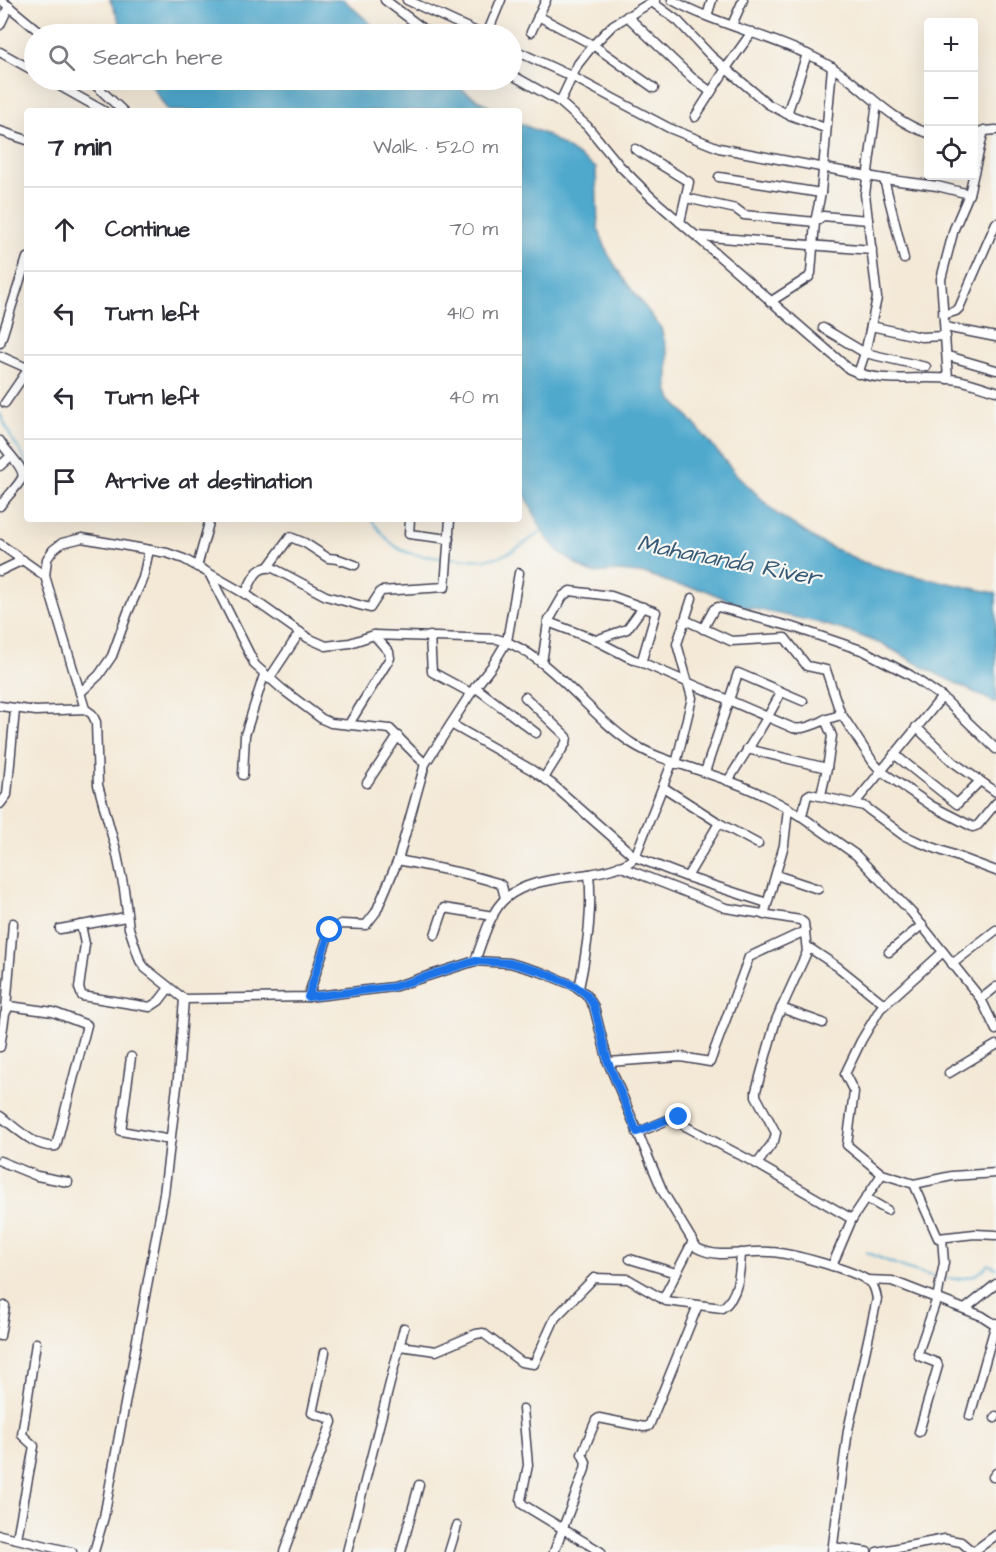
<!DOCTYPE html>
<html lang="en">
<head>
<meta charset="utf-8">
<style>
  :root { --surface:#fff; --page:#f2f2f3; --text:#2b2b33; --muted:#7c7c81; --line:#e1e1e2 }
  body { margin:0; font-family:"Architects Daughter",sans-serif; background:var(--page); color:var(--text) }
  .controls { position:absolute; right:18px; top:18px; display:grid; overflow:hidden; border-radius:6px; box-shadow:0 6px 24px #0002 }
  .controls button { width:54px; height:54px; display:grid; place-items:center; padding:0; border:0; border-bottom:2px solid var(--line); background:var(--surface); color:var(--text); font:30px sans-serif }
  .stop { position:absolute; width:18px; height:18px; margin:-14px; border:4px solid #1a73e8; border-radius:50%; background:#fff }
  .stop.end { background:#1a73e8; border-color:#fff; box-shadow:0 2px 6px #0008 }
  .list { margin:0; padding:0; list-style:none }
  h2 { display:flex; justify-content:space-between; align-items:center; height:78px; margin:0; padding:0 24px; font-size:26px }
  h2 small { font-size:20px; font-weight:400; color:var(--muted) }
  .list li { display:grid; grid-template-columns:39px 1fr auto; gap:18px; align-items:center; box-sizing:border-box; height:84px; padding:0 24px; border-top:2px solid var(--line) }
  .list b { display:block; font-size:22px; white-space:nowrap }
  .list em { font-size:20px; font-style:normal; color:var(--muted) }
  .icon { flex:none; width:33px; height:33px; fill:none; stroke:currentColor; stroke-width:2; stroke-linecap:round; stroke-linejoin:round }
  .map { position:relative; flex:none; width:996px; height:1552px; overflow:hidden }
  .search { position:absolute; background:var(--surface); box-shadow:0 6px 24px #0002; left:24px; top:24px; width:498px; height:66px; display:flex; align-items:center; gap:15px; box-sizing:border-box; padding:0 21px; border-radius:33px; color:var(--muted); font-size:22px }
  .panel { position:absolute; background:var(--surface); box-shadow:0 6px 24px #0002; left:24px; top:108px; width:498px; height:414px; border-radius:6px }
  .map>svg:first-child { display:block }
</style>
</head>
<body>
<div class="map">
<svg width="996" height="1552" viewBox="0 0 996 1552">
  <rect width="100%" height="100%" fill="#f6f6f2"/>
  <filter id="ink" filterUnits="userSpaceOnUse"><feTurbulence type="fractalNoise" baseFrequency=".0167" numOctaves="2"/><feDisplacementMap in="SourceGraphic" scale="12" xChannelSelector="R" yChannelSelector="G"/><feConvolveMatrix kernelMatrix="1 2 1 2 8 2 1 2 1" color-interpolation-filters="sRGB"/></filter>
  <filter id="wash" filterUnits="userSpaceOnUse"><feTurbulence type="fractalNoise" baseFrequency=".008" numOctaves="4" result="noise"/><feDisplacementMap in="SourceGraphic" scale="24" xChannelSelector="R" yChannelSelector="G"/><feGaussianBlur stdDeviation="1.35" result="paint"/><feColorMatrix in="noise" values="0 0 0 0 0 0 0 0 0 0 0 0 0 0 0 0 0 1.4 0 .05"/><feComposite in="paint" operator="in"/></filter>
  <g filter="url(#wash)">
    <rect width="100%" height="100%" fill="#f4e9d7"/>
    <g fill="#4fa9cd" stroke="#386684" stroke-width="1.5">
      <path d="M110,0H344L382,34H125Z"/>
      <path d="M148,80H447L496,111H168Z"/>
      <path d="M519,123L547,135L596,168L598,228L608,254L623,278L661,328L668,355V389L672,400L685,413L736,474L777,514L820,542L863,562L896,572L996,593V703L927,669L884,645L853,633L816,622L741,606L705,590L676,585L647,574L618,571L593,573L585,570L559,552L545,536L525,495L519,487Z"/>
    </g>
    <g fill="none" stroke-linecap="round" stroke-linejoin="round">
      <g stroke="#4fa9cd" stroke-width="2">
        <path d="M0,414L12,439L24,457L27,467"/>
        <path d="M371,519C396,553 402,554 443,558"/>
        <path d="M449,558C495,563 506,558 543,530"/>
        <path d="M866,1252C895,1264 965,1298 988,1264L996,1268"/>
      </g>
    </g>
  </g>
  <g filter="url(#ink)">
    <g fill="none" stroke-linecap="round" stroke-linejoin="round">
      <defs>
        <g id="minor">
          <path d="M1,0L42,34"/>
          <path d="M385,0L430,34"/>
          <path d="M407,0L481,34"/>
          <path d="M672,0C719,26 774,36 821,61C860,81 886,120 928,133"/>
          <path d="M652,2L678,21L711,56L768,104L787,114L825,128"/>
          <path d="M538,16L593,45L654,88"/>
          <path d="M627,16L691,77L711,92"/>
          <path d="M707,16L712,0"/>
          <path d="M0,25L9,6"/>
          <path d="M732,25L743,0"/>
          <path d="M531,32L546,0"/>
          <path d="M487,34L501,0"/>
          <path d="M512,49L573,77L669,128L719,148L884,179L937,186L969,194"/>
          <path d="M0,52L34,71"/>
          <path d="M512,75L560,102L587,126L620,166L651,197L849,369C882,385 915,375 951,379C966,380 981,387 996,391"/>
          <path d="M49,80L104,111"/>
          <path d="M90,80L123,111"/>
          <path d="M560,102L578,64L593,45L613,25L655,0"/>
          <path d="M787,114L807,54"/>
          <path d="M695,117L729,64L752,32"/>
          <path d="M0,131L27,140"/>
          <path d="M974,132L996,130"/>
          <path d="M635,149L689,182L680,222"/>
          <path d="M719,177L821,193"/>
          <path d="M884,179L904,259"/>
          <path d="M686,198L736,209L744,215L815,222L823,216L868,220"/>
          <path d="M697,236L872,250"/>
          <path d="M770,302L809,277L811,273L815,222L821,193L832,67"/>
          <path d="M943,315L956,311L959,308L996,223"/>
          <path d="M871,326L921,337L946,336"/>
          <path d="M945,327L996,337"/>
          <path d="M823,328L865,353L926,367"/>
          <path d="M0,343L27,258"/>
          <path d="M0,356L27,368"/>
          <path d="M948,356L996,370"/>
          <path d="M858,374L865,353L877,298L865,194L877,103"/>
          <path d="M948,379L941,279L954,229L969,194L984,130"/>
          <path d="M5,403L27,371"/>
          <path d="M0,441C5,451 26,468 22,478C19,485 5,499 0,506"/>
          <path d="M0,466L11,456"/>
          <path d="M410,519L409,534L449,539"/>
          <path d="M0,544L45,576"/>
          <path d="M197,567L210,519"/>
          <path d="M268,567L290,537L305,543L328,558L338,559L355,565"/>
          <path d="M0,571L23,560"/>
          <path d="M210,575L255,665L282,689L322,719L331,723L390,729L425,764"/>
          <path d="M245,594C253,580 255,565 273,568L326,596L370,608L381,591L445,587L450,519"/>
          <path d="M685,620L731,641L785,638L807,666L826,670L841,715"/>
          <path d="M548,622L593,639L634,660L642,662"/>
          <path d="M703,629L714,609L718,607L796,628L864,651L910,675L942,697L996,749"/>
          <path d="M430,636L432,672L471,693"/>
          <path d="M596,640L627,629L643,607"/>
          <path d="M542,663L548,622L563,596L570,591L611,596L656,612L642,660L643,663L793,728C808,731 826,717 842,715L873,762L881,771L932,806L973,827L978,825L996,803"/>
          <path d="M269,679L300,632"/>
          <path d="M475,687L536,733"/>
          <path d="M80,693L99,675L112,656L128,612L143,578L149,550"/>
          <path d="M525,697L567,737L566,743L544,778"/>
          <path d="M0,706L36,711L85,709L92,714L96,722L98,785L116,850L124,889L129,928L140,961L145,968L184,999L178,1078L164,1194L104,1517L94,1552"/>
          <path d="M85,709L45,576L47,559L53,550L62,543L82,538L167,553L184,559L247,595L308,638L326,646L350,643L374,635L497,639C547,651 589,716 633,744C657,759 683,764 709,774C740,784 773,798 800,816L802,815L807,796L810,794L864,806L903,835L916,841L996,871"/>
          <path d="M349,724L390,658L389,652L374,635"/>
          <path d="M451,724L532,770L552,784L635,857L687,877L767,903"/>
          <path d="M916,727L953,762L996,792"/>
          <path d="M747,749L827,768L832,736L825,719"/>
          <path d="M894,754L957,804L980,781"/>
          <path d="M676,764L692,698L677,644L692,598"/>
          <path d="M705,772L738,673L803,701"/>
          <path d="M243,775L245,735L264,675"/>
          <path d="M728,781C746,751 766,723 781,692"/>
          <path d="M367,783L398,736"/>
          <path d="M663,787L719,823L758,844"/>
          <path d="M821,795L827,768"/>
          <path d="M855,803L942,697"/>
          <path d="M0,804L7,795L15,710"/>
          <path d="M801,816L856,855L912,913L981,999L996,1030"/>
          <path d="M398,860L466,874L498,883L502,886L505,898"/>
          <path d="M619,866L726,908L800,920L804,923L807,952L776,1020L756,1091V1096L776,1133L774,1141L757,1164"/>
          <path d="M776,875L818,889"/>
          <path d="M687,877L719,823"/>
          <path d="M764,915L784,845L788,808"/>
          <path d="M81,925L85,944L79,988L82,996L150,1007L159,1001L169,988"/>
          <path d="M60,929L126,917"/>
          <path d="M435,935L444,908L493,916"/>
          <path d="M808,947L838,967L884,1004"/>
          <path d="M889,952L922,925"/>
          <path d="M475,961C482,943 490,911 506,898C526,881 557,879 582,875C597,873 617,869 631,861L635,857L672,763"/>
          <path d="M952,964L996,930"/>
          <path d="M579,988C587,951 593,912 589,874"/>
          <path d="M308,997L330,930L341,924L366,925L376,912L398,860L425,764L471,693L492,666L507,641L519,573"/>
          <path d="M184,999L308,997L393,987L475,961L510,963L541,972L575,986L586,994L594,1007L608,1062L663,1192L697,1248C719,1260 746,1250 770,1252C790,1253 856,1270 871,1283C875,1287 876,1293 877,1299L848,1430L832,1552"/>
          <path d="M981,999L996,987"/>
          <path d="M781,1008L823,1023"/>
          <path d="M6,1009L13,923"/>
          <path d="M0,1047L5,1014L9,1006L53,1012L87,1025L56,1146C36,1149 15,1127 0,1116"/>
          <path d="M131,1057L121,1131L171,1140"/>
          <path d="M608,1062L681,1057L710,1062L749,957L805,931"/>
          <path d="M949,1073L996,1045"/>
          <path d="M637,1133L677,1116L683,1125L757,1164L852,1219"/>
          <path d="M0,1161L37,1176L68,1182"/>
          <path d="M882,1174L847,1145L854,1092L845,1074L861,1041L880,1009L943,952"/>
          <path d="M914,1184L938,1238L975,1234L996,1235"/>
          <path d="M866,1198L887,1210"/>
          <path d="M630,1259L676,1273"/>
          <path d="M832,1266L852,1219L882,1174L914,1184L952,1176L996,1173"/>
          <path d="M866,1280L892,1281L982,1316L996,1325"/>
          <path d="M663,1299L692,1243"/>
          <path d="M965,1309L996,1284"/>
          <path d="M0,1336L5,1306"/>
          <path d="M400,1346L436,1351L476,1334L483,1333L521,1362L534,1364L555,1318L594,1278L628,1279L666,1301L722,1308C739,1297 740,1270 741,1253"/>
          <path d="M523,1409L528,1465L521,1500L522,1504L601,1552"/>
          <path d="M970,1416L996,1323"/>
          <path d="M995,1418L996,1416"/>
          <path d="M919,1432L938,1366L937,1363L919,1356L918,1353L937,1298L944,1263L942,1238"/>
          <path d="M993,1477L996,1473"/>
          <path d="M0,1535L72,1552"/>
          <path d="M17,1538L34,1446L22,1435L36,1343"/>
          <path d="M833,1547L867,1552"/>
          <path d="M284,1552L332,1422L331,1419L312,1413L325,1352"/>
          <path d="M347,1552L404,1328"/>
          <path d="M401,1552L419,1485"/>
          <path d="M449,1552L457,1526"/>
          <path d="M554,1552L585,1469L586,1462L582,1454L596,1420L599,1418L644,1427L649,1426L698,1305"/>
          <path d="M877,1552L945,1539L961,1542L973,1552L996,1535"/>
        </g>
      </defs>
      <use href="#minor" stroke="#424052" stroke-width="11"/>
      <use href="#minor" stroke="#fff" stroke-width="8"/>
    </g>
  </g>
  <g fill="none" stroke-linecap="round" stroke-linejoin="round" filter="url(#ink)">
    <path stroke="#1a73e8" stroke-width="8" d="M330,930L308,997L393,987L475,961L510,963L542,972L575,986L586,994L594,1006L608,1062L637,1132L676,1116L679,1117"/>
  </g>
  <g text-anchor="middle" stroke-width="4.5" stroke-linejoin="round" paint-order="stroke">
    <g font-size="24" font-style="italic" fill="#345875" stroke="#f6f6f2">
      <text transform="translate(729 560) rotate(11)" y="8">Mahananda River</text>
    </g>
  </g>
</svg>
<div class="controls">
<button>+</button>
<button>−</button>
<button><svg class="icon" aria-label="locate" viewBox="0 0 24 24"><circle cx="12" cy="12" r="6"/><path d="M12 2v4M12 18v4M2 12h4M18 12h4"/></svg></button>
</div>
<div class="stop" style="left:330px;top:930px"></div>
<div class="stop end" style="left:679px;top:1117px"></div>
<div class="search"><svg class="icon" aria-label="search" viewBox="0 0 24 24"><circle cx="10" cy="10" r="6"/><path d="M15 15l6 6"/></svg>Search here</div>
<section class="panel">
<h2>7 min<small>Walk · 520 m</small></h2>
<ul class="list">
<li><svg class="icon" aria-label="ahead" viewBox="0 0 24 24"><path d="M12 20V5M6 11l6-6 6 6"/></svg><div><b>Continue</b></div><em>70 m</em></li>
<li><svg class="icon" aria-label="left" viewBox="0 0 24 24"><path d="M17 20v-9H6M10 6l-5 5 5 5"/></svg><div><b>Turn left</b></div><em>410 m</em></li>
<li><svg class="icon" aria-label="left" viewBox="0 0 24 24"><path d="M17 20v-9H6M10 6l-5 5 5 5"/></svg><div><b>Turn left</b></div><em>40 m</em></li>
<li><svg class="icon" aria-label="arrive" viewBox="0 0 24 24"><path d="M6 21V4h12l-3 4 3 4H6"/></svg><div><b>Arrive at destination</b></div></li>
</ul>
</section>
</div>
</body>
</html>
